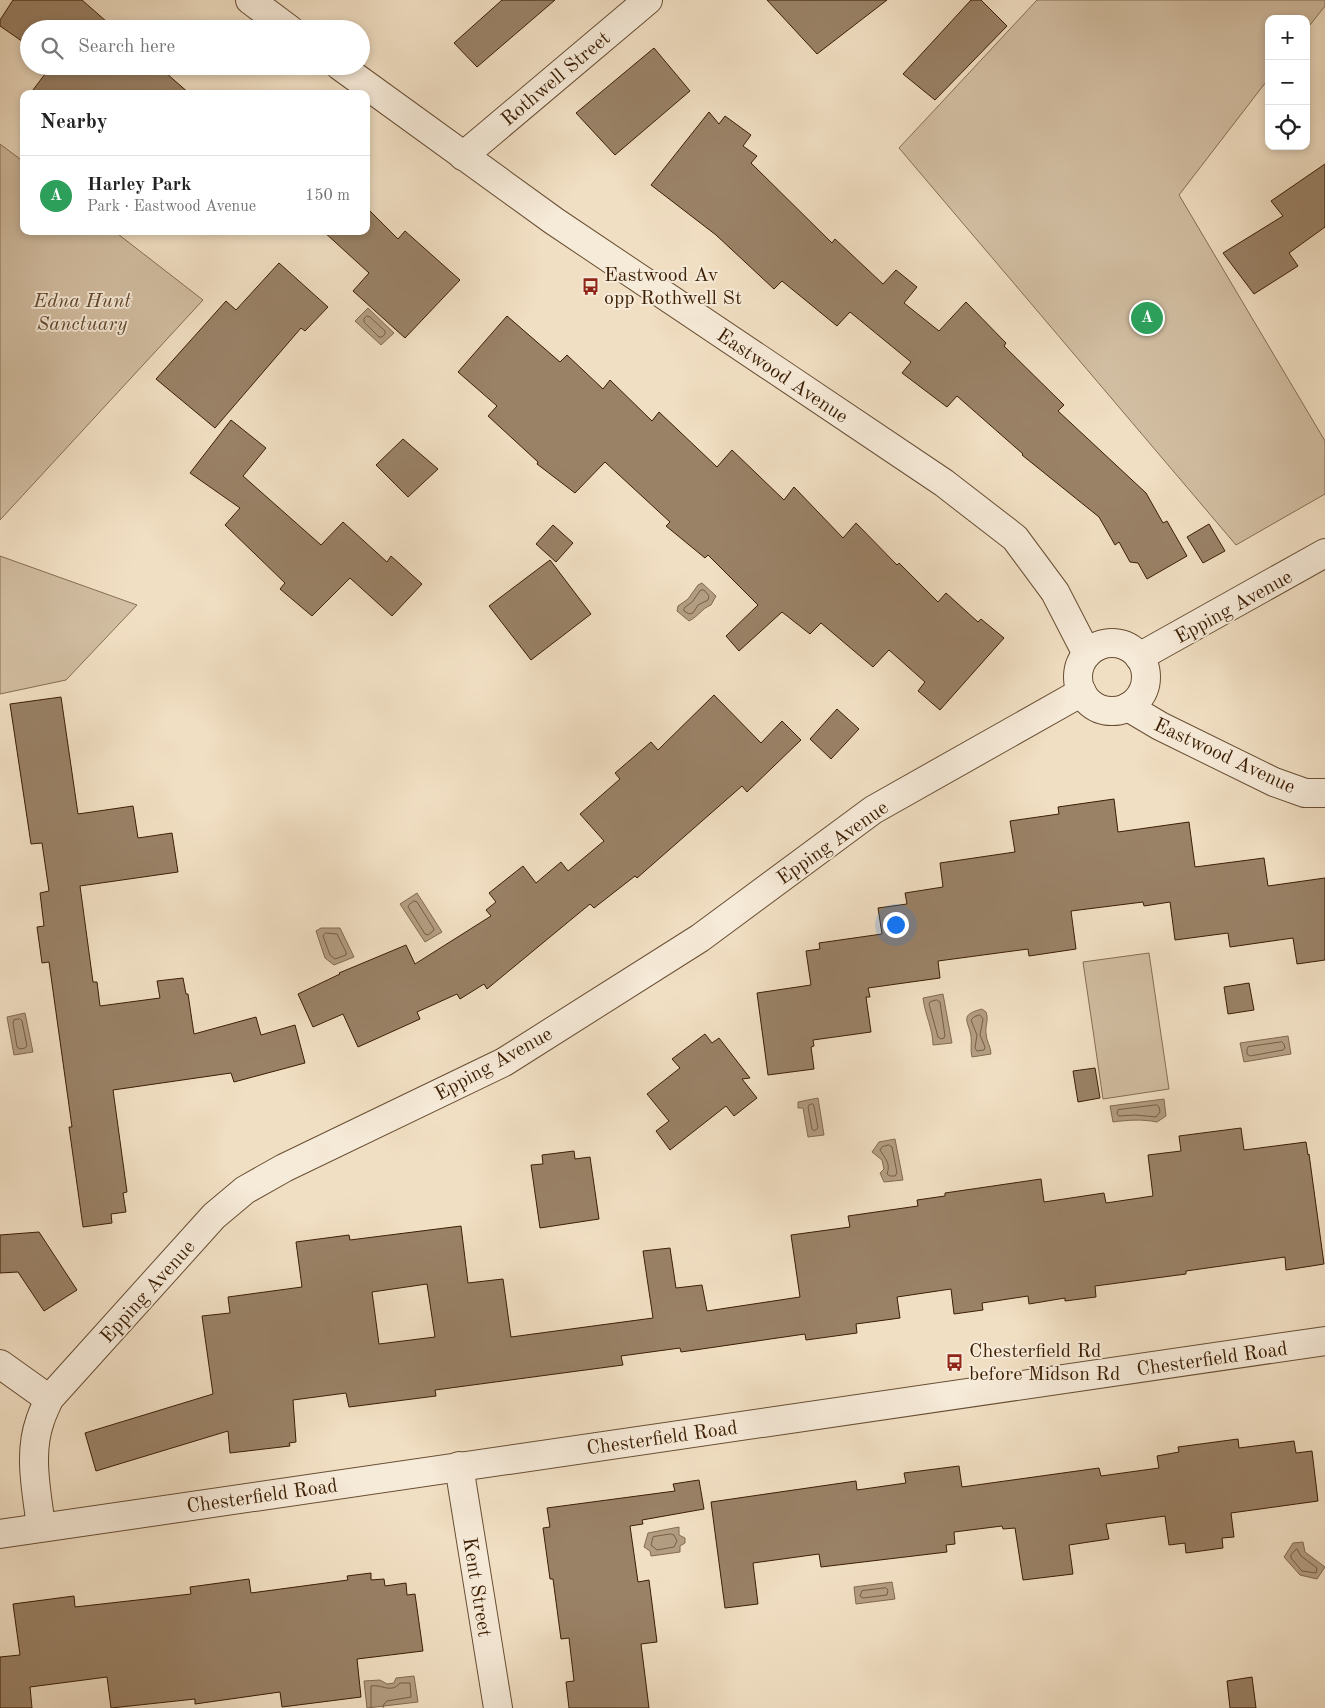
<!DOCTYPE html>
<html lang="en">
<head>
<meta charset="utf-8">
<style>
  :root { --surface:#fff; --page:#f6f6f6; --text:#222; --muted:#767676; --line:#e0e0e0; --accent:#db2777 }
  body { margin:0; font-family:"Old Standard TT",serif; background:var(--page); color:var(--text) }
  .controls { position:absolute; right:15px; top:15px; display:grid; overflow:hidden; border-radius:10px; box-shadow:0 2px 8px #0003 }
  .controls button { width:45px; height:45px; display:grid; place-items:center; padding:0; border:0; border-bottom:1px solid var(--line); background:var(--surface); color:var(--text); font:25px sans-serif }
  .you { position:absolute; left:895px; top:924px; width:18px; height:18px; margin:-12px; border:4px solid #fff; border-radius:50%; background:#1a73e8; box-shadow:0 0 0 8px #1a73e833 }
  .badge { display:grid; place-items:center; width:32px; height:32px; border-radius:50%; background:var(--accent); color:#fff; font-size:16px; font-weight:700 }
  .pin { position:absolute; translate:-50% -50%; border:2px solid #fff; box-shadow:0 1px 5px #0006 }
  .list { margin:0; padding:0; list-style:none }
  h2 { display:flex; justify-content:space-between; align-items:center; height:65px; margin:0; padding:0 20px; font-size:21px }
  h2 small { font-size:16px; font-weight:400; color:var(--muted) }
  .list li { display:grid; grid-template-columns:32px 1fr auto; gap:15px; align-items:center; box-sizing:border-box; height:80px; padding:0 20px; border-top:1px solid var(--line) }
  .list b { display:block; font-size:19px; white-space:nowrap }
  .list p { margin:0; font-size:16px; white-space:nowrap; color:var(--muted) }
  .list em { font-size:16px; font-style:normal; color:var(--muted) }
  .icon { flex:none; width:28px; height:28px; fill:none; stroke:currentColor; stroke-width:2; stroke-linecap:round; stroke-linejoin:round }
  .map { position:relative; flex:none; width:1325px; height:1708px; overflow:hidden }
  .search { position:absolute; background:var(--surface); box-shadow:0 2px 8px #0003; left:20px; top:20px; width:350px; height:55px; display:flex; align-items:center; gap:12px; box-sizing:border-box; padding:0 18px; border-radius:28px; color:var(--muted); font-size:19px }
  .panel { position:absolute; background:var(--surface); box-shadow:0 2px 8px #0003; left:20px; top:90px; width:350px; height:145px; border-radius:10px }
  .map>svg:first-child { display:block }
</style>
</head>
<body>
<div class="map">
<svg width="1325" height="1708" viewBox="0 0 1325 1708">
  <rect width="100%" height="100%" fill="#f1dfc3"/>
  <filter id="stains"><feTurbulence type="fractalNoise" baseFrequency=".004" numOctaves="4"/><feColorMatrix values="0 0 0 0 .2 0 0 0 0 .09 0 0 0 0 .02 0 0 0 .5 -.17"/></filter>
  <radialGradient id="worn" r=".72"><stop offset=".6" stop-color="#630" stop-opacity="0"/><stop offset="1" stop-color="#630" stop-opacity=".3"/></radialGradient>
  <g fill="#d2bea2" stroke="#866e52">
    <path d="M1037,0H1325V6L1306,30V19H1269V78L1179,195L1325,441V494L1236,545L899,148Z"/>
    <path d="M0,144L24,162V231H114L203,300L0,520Z"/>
    <path d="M0,556L137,605L66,680L0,694Z"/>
    <path d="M1149,953L1169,1089L1103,1099L1083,962Z"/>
  </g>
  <g fill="#b39d82" stroke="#836a4f">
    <path d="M368,308L394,333L381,345L355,321Z"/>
    <path d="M702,583L716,596L711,605C701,609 699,616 689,621L677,611L678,606L688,599L698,585Z"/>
    <path d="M417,893L442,932L425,942L400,904Z"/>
    <path d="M321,928H340L354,957L334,965L325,958L316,931Z"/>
    <path d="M943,994L952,1043L933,1045C933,1029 925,1015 923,998Z"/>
    <path d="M982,1009L986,1012C989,1020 985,1026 986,1033C986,1041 991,1046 991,1054L972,1057C970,1049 972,1043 971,1036C968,1020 959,1015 982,1009Z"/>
    <path d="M25,1013L33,1052L14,1055L7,1017Z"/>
    <path d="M1288,1036L1291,1054L1244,1062L1240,1043Z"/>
    <path d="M818,1098L824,1135L808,1137L803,1108H798V1102Z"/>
    <path d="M1164,1099L1166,1116L1157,1122C1142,1119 1128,1120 1113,1122L1110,1106Z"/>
    <path d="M895,1139L903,1180L884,1182L880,1173L884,1169L882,1160L872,1152L879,1142Z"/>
    <path d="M679,1527V1535L685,1538V1543L680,1546V1552L651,1556L650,1551L644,1547L648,1533Z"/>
    <path d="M1303,1542L1305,1552L1325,1567L1317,1579L1300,1575L1284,1557L1293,1543Z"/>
    <path d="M892,1582L895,1599L856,1604L854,1587Z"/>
    <path d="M414,1676L418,1702L367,1708L364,1681L380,1680L387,1684L394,1683L396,1678Z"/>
  </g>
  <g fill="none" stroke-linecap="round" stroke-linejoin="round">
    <g stroke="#775e42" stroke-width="1">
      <path d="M367,316L370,317L385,331V334L382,337H379L364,322V319Z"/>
      <path d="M701,590H704L709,596L708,600L698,605L693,613L689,614L684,611V608L692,602Z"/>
      <path d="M414,901L417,902L434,929L433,931L428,935L425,934L408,907L409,905Z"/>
      <path d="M326,933L337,934L346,952V955L335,959L330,955L323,936Z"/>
      <path d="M937,1000L940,1002L945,1036L944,1038L941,1039L938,1037L929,1004L930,1002Z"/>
      <path d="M980,1015L983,1019L980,1035L985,1047L984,1050L977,1051L975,1048L977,1035L971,1020L974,1017Z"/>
      <path d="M20,1019L22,1021L27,1046L25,1048L20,1049L17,1047L13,1023L14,1020Z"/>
      <path d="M1282,1042L1284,1044L1285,1048L1283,1050L1250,1056L1247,1054V1049L1248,1047Z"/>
      <path d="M813,1104L814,1106L818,1128L814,1131L812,1129L808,1107L809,1105Z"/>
      <path d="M1157,1105L1159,1107L1160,1112L1156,1117L1135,1115L1119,1116L1117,1114L1118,1110Z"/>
      <path d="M889,1145L892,1147L897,1173L895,1176H890L887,1174C891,1164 885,1158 880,1150L882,1147Z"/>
      <path d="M671,1534L674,1535L677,1541L674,1547L657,1550L651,1545L653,1537Z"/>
      <path d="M1297,1549L1301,1556L1317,1568L1316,1573L1302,1571L1291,1558V1555Z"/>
      <path d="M886,1588L888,1590L887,1595L863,1598L860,1596L862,1591Z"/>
      <path d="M371,1708V1686C382,1684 391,1694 400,1683H410L411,1697L387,1701L384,1704L383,1708"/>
    </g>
  </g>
  <g fill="#9a8267" stroke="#3b1e03" fill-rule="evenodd">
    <path d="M13,0H82L115,29H29V46L0,26V20Z"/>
    <path d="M502,0H555L477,67L454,43Z"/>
    <path d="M767,0H887L817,54Z"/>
    <path d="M971,0H981L1007,26L935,100L903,74Z"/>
    <path d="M654,48L690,91L615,155L576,113Z"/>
    <path d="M51,66H158L190,94H30Z"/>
    <path d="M709,112L719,124L725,116L751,135L743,146L757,156L751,163L832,243L835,239L883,284L896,270L917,287L904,303L939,331L966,302L1006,343L1004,346L1064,405L1058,411L1146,493L1163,523L1167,521L1187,556L1147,579L1138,563L1130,562L1119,542L1115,545L1099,517L1022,455L1023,454L957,396L947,407L902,373L911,362L850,312L837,326L782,281L774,289L716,235L651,185Z"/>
    <path d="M1325,164V227L1289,253L1298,266L1254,294L1223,253L1283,216L1271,201Z"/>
    <path d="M366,207L398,239L405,231L460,280L405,338L353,291L369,273L323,231H366Z"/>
    <path d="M279,263L328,307L305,331L301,328L215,428L156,379L226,301L236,310Z"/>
    <path d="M507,316L560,362L567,355L603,389L610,380L652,421L659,412L717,467L732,450L784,500L794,487L843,538L856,523L897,565L899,563L938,602L946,593L978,622L981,619L1004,638L940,710L918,691L925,682L889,650L873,667L821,623L810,634L782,612L739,651L726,636L758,605L708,555L705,558L666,526L670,522L605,462L575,493L537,464L538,462L488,416L497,406L458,372Z"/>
    <path d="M231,420L266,448L243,476L321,545L343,522L387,562L391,556L422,584L392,616L350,578L312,616L280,589L285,583L225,525L240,508L190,473Z"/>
    <path d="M403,439L438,469L408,497L376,465Z"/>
    <path d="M1209,524L1225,551L1203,563L1187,537Z"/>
    <path d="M553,525L573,543L556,562L536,544Z"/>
    <path d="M550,560L591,614L531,660L489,606Z"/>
    <path d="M714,695L761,743L782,721L801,740L747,792L742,786L637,878L635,876L594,908L590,904L487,989L484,984L460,999L457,994L417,1012L420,1019L358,1047L343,1014L313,1027L298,994L340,974L339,973L406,945L415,964L491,916L486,910L496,902L489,893L523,866L536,883L561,862L568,871L604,841L580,814L620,779L615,773L651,742L658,750Z"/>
    <path d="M61,697L78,814L133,806L138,838L172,833L178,872L80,886L93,982H97L100,1006L160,998L157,981L183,978L186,994H188L194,1034L256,1017L261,1035L295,1025L305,1063L234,1082L231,1073L113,1090L127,1192L123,1193L126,1212L111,1214L112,1223L83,1227L69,1127H72L49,962L42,963L37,927L44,926L40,893L49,891L42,843L31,844L10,704Z"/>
    <path d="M837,709L859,729L831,759L810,739Z"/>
    <path d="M1114,799L1118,832L1189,822L1195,867L1264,858L1268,886L1325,878V960L1297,964L1293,938L1230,947L1228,933L1175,940L1170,902L1144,906L1143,902L1071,911L1076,949L1029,956L1028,949L938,961L940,978L868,988L870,997H866L871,1032L813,1040L814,1046L811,1047L814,1069L768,1075L757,993L811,985L806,951L820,949L819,943L882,934L878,908L907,904L905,893L943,887L940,863L1015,852L1010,821L1059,814L1058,807Z"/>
    <path d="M1249,983L1254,1010L1228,1014L1224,987Z"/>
    <path d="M705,1034L712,1043L719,1038L750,1078L742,1079L757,1098L734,1116L726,1106L670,1150L656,1131L669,1121L647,1094L680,1068L672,1059Z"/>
    <path d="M1095,1068L1100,1098L1078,1102L1073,1071Z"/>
    <path d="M1241,1128L1244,1150L1306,1142L1308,1155L1309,1154L1324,1264L1286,1270L1285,1257L1186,1271V1274L1095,1286L1096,1297L1065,1301V1298L1029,1304L1028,1296L982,1303L983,1310L954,1314L951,1289L897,1297L900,1318L856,1324L857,1333L806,1340L805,1334L681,1352L680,1348L621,1356L623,1365L435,1390L436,1396L349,1407L346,1393L293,1400L296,1442L289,1443L290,1446L230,1453L228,1431L96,1471L85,1433L213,1394L202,1316L230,1313L228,1297L302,1287L296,1242L349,1235L350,1240L461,1226L468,1283L503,1279L511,1337L653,1318L643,1251L670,1248L676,1288L702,1285L707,1311L800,1297L791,1235L850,1227L848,1216L918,1206L917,1200L945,1196V1193L1041,1179L1044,1202L1104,1193L1106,1203L1153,1196L1148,1155L1181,1151L1179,1136ZM427,1284L435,1337L379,1344L372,1292Z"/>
    <path d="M574,1151L575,1159L590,1157L599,1219L540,1228L531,1165L543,1164L542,1155Z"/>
    <path d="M39,1232L77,1290L44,1311L18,1272L0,1273V1235Z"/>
    <path d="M1238,1439L1239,1448L1294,1441L1296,1453L1312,1451L1318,1501L1231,1513L1234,1537L1222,1538L1223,1548L1186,1553L1185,1543L1169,1545L1165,1516L1106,1524L1109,1539L1069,1545L1073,1574L1023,1580L1015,1528L1003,1529L1002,1526L954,1532L955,1544L946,1545L947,1552L821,1567L819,1554L753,1563L758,1604L725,1608L711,1502L856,1481L857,1490L906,1483L904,1473L959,1466L962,1487L1099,1468L1101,1476L1159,1468L1157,1456L1179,1452L1178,1447Z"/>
    <path d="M699,1480L704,1509L642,1520L643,1524L630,1526L638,1582L649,1580L657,1642L641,1644L649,1708H569L566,1682L574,1681L569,1638L561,1639L553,1579H550L543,1528L550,1527L547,1508L675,1491L673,1484Z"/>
    <path d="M371,1573V1580L384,1579L385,1586L406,1583L407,1595L415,1594L423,1651L357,1659L361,1697L282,1707L280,1692L195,1704V1699L111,1708L107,1677L30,1687L32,1708H0V1657L20,1655L13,1604L74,1596L75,1607L191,1594L190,1587L249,1579L251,1593L348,1580L347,1576Z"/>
    <path d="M1252,1677L1256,1708H1230L1227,1681Z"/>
  </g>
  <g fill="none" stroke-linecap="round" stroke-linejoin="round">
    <defs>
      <g id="minor">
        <path d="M250,0L289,29"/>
        <path d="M340,66L554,221L944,483L1015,538L1055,592L1087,654"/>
        <path d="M463,156L648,0"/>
        <circle cx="1112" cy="677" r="34"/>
        <path d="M1139,657L1325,553"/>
        <path d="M1128,707L1160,726L1274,782L1305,793H1325"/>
        <path d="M0,1364L49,1399"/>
        <path d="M459,1466L498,1708"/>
        <path d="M41,1527C37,1493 28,1454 40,1421C42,1414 46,1406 49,1399L214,1216L245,1190L284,1168L504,1062L700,938L873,810L1082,692"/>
        <path d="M0,1534L1325,1341"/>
      </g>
    </defs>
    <use href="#minor" stroke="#684e33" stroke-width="30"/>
    <use href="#minor" stroke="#f6ead8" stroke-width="28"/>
  </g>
  <defs>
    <symbol id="bus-bare" viewBox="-9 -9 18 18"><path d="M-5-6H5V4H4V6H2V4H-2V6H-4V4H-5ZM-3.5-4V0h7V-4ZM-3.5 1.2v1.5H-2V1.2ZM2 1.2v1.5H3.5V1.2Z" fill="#8f2418" stroke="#f6ead8" stroke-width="2.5" paint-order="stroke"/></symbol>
  </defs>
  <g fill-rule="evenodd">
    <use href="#bus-bare" x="578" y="274" width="25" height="25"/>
    <use href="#bus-bare" x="942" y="1350" width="25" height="25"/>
  </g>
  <g text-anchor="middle" stroke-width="4" stroke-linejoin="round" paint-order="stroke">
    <g font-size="20" fill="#3b1e03" stroke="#f6ead8">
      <text transform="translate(555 78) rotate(-40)" y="7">Rothwell Street</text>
      <text transform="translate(783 375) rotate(34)" y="7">Eastwood Avenue</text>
      <text transform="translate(1233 606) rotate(-29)" y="7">Epping Avenue</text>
      <text transform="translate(1225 755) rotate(25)" y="7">Eastwood Avenue</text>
      <text transform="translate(832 842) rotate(-35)" y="7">Epping Avenue</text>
      <text transform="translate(493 1063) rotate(-29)" y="7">Epping Avenue</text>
      <text transform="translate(147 1291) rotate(-48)" y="7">Epping Avenue</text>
      <text transform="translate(1212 1358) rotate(-8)" y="7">Chesterfield Road</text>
      <text transform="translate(662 1437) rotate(-8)" y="7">Chesterfield Road</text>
      <text transform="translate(262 1495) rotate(-8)" y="7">Chesterfield Road</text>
      <text transform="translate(478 1587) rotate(81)" y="7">Kent Street</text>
    </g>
    <g font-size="20" fill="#3b1e03" stroke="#f6ead8" text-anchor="start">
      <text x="604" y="281">Eastwood Av<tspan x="604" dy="23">opp Rothwell St</tspan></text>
      <text x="969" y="1357">Chesterfield Rd<tspan x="969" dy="23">before Midson Rd</tspan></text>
    </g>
    <g font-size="20" font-style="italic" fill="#61462b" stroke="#f6ead8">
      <text x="82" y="307">Edna Hunt<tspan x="82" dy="23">Sanctuary</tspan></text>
    </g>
  </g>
  <rect width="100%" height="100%" filter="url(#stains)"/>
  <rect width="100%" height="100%" fill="url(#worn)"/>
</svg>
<div class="controls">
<button>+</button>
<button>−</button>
<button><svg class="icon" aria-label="locate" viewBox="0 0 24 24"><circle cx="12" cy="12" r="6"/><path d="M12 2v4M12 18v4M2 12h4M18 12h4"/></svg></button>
</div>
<div class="you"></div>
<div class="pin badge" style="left:1147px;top:318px;background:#2e9e5b">A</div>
<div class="search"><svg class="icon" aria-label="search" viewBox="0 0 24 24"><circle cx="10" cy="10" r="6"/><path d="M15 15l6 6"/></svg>Search here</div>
<section class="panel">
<h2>Nearby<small></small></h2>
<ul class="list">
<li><span class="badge" style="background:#2e9e5b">A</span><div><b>Harley Park</b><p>Park · Eastwood Avenue</p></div><em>150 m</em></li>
</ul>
</section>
</div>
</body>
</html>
